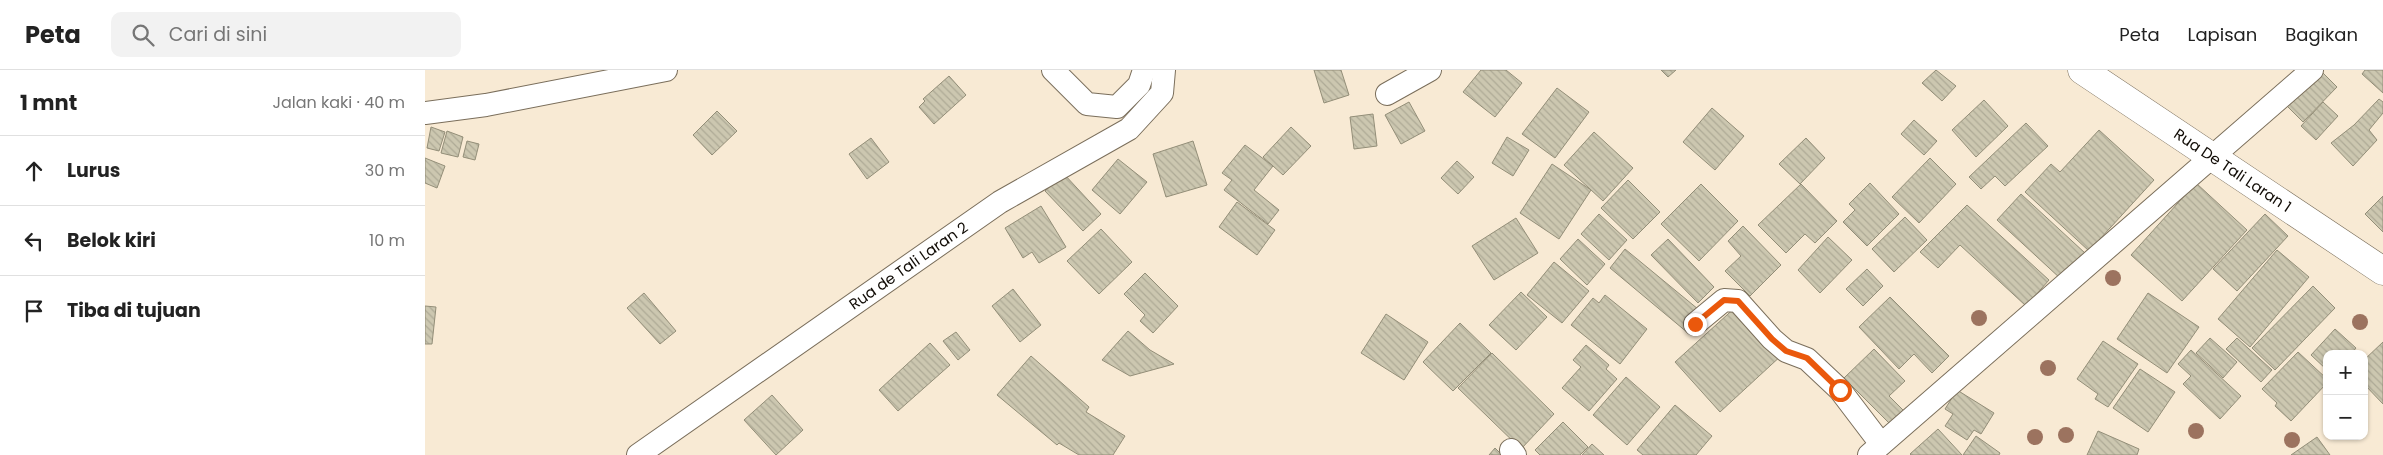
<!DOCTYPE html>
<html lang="id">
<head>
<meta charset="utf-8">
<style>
  :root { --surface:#fff; --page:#f2f2f2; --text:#222; --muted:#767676; --line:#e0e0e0 }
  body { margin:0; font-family:Poppins,sans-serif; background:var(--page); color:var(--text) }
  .controls { position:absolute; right:15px; bottom:15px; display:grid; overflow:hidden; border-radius:10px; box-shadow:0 1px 4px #0004 }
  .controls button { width:45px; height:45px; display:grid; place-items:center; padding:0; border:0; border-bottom:1px solid var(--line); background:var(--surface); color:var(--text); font:25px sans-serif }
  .stop { position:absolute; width:15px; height:15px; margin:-11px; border:4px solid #ea580c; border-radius:50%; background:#fff }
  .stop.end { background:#ea580c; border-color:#fff; box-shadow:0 1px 5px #0008 }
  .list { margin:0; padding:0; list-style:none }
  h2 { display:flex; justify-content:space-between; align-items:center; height:65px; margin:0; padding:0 20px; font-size:21px }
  h2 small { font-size:16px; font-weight:400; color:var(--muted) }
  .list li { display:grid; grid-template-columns:32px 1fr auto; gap:15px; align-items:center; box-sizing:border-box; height:70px; padding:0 20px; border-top:1px solid var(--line) }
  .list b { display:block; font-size:19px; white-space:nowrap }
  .list em { font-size:16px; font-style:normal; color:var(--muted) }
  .icon { flex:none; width:28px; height:28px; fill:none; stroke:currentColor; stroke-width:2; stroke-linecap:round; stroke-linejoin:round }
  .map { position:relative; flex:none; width:1958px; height:385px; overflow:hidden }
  header { display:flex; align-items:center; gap:30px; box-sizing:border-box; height:70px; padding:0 25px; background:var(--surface); border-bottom:1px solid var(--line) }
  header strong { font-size:24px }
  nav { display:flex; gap:28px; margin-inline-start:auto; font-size:18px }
  .search { width:350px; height:45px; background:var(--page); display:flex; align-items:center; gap:12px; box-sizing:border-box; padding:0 18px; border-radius:10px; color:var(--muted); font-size:19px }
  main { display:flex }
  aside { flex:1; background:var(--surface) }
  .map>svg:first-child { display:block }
</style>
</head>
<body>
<header>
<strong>Peta</strong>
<div class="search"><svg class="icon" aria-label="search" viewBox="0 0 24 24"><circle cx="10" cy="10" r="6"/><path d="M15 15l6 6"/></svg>Cari di sini</div>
<nav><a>Peta</a><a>Lapisan</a><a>Bagikan</a></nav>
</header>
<main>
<aside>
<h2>1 mnt<small>Jalan kaki · 40 m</small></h2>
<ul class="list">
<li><svg class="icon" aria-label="ahead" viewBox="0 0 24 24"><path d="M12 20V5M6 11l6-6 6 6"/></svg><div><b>Lurus</b></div><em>30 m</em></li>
<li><svg class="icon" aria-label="left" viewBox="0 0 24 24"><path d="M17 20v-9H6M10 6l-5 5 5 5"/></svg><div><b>Belok kiri</b></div><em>10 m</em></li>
<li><svg class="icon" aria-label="arrive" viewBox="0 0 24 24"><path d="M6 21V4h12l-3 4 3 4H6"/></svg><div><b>Tiba di tujuan</b></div></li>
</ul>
</aside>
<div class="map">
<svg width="1958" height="385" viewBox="0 0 1958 385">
  <defs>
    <pattern id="building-back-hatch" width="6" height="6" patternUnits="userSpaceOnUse" patternTransform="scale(1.25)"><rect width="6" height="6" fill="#ccc7b0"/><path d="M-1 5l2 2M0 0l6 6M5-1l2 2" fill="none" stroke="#aeaa96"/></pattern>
  </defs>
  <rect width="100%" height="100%" fill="#f8ead4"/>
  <g fill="url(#building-back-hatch)" stroke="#938e78">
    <path d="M889,0H916L924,25L899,33Z"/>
    <path d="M1056,0H1081L1097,13L1070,47L1038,22Z"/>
    <path d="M1236,0H1251L1243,7Z"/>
    <path d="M1511,0L1531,16L1517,31L1497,13Z"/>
    <path d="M1940,0H1958V23L1937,4Z"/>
    <path d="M1896,1L1912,17L1878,52L1862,36Z"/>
    <path d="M524,6L541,25L509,54L494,37L500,31L498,29Z"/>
    <path d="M1132,18L1164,42L1130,88L1097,64Z"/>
    <path d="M1954,29L1958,32V43L1944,60L1952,70L1928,96L1906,73L1929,55Z"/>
    <path d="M1559,30L1583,56L1551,87L1527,60Z"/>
    <path d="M984,32L1000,61L976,74L960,45Z"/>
    <path d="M1898,32L1913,46L1891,70L1876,56Z"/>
    <path d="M1287,38L1319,66L1290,100L1258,72Z"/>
    <path d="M292,41L312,61L287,85L268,65Z"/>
    <path d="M948,44L952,76L929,79L925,47Z"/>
    <path d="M1489,50L1512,71L1499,85L1476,64Z"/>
    <path d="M1601,53L1623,76L1580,116L1570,106L1556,119L1544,107Z"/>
    <path d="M6,57L20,62L14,81L2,78Z"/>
    <path d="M866,57L886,76L858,105L838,87Z"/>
    <path d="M1674,60L1729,110L1664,181L1600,122L1626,94L1635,102Z"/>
    <path d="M22,61L38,67L33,87L16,83Z"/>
    <path d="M1169,62L1208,98L1178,131L1139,95Z"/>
    <path d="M1082,67L1104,80L1088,106L1067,93Z"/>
    <path d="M446,68L464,92L442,109L424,84Z"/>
    <path d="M1381,68L1400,88L1375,114L1354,94Z"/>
    <path d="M42,71L54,74L50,90L38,87Z"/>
    <path d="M768,71L782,115L741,127L728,84Z"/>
    <path d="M820,75L848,96L829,120L854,140L843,154L799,120L807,110L797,103Z"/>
    <path d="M0,88L20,96L12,118L0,113Z"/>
    <path d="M1505,88L1531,114L1494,153L1467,127Z"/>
    <path d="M693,89L722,112L695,144L667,120Z"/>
    <path d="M1032,91L1049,107L1033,124L1016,108Z"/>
    <path d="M1127,94L1166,120L1134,169L1095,143Z"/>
    <path d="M639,104L676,144L658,161L620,121Z"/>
    <path d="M1203,110L1235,142L1208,169L1176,138Z"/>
    <path d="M1445,113L1474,144L1442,176L1418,152L1430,140L1424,134Z"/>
    <path d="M1771,113L1822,160L1757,231L1706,185Z"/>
    <path d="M1276,114L1313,151L1274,191L1236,154Z"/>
    <path d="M1376,114L1412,151L1390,173L1380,164L1361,183L1333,155Z"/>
    <path d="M1596,124L1660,183L1636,209L1572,150Z"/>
    <path d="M1958,126V162L1940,144Z"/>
    <path d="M812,132L850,160L832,185L794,157Z"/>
    <path d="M1542,135L1624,210L1601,236L1535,175L1513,198L1495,182Z"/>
    <path d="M616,136L641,177L614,193L607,182L598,188L580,158Z"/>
    <path d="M1174,144L1202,170L1184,190L1156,164Z"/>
    <path d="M1840,144L1863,166L1812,221L1788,199Z"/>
    <path d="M1480,147L1502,170L1469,202L1447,179Z"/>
    <path d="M1091,148L1113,183L1069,210L1047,176Z"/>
    <path d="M1318,156L1356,195L1325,226L1300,201L1316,186L1303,171Z"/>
    <path d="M676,159L707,192L674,224L642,191Z"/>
    <path d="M1403,167L1427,190L1395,223L1373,200Z"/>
    <path d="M1153,169L1180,194L1162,215L1135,189Z"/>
    <path d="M1243,169L1289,217L1273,233L1226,185Z"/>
    <path d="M1200,179L1279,244L1263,263L1185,198Z"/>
    <path d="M1852,180L1884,207L1825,277L1793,249Z"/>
    <path d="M1129,192L1164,221L1137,253L1102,225Z"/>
    <path d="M1442,199L1458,216L1438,236L1421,219Z"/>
    <path d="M720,203L753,236L728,263L715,251L720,245L699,224Z"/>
    <path d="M1888,216L1910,238L1850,300L1827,278Z"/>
    <path d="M588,219L616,255L595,272L567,236Z"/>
    <path d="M1096,222L1122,247L1091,280L1064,255Z"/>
    <path d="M219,223L251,261L235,274L202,238Z"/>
    <path d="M1723,223L1774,257L1742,303L1692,269Z"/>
    <path d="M1180,225L1222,259L1195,294L1146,255L1168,228L1174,233Z"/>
    <path d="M1465,227L1524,286L1507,303L1489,284L1474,299L1434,257Z"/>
    <path d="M1313,235L1358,284L1295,342L1250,292Z"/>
    <path d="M0,236L11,237L7,274H0Z"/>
    <path d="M961,244L1003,272L979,310L936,283Z"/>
    <path d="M1035,253L1066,283L1028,321L998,292Z"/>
    <path d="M1910,259L1931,278L1926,284H1902V300L1886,285Z"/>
    <path d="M703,261L725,280L749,294L705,306L677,290Z"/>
    <path d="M531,262L545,280L533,290L518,271Z"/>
    <path d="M1785,268L1812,292L1798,308L1771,283Z"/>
    <path d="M1812,268L1847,300L1836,312L1801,279Z"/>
    <path d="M1678,271L1713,294L1683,337L1670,329L1673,324L1652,309Z"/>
    <path d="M1958,272V334L1939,314V290Z"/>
    <path d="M505,273L525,295L473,341L454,320Z"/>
    <path d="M1161,275L1184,295L1181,299L1192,309L1164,341L1137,318L1156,297L1148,290Z"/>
    <path d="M1449,279L1480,311L1464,326L1479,341L1465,354L1419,308Z"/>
    <path d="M1766,280L1816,326L1795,349L1758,314L1766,306L1753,294Z"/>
    <path d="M1873,282L1902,309V313L1866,351L1850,336L1852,333L1837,319Z"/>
    <path d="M1067,283L1129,344L1096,379L1033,318Z"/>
    <path d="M606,286L664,337L661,342L700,366L688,385H654L634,373L632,375L572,325Z"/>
    <path d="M1715,299L1750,322L1723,362L1688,338Z"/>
    <path d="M1201,307L1235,337L1202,375L1168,345Z"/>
    <path d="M1532,320L1569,343L1556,364L1549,360L1542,370L1520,356L1528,344L1520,339Z"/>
    <path d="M347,325L378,360L351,385L319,350Z"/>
    <path d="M1250,335L1287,366L1271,385H1218L1212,380Z"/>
    <path d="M1138,352L1163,377L1155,385H1115L1110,380Z"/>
    <path d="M1513,359L1537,385H1486L1485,384Z"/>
    <path d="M1673,361L1714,379L1712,385H1662Z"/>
    <path d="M1551,366L1575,383L1574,385H1538Z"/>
    <path d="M1892,367L1905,385H1866Z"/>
    <path d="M1167,374L1179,385H1157Z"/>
    <path d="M1070,378L1077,385H1064Z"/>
  </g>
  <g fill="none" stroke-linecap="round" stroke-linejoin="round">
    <defs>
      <g id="minor">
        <path d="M628,0L662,34L692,37L714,15L719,0"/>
        <path d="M962,24L1005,0"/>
        <path d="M0,43L61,35L241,0"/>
        <path d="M1270,254L1299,230L1313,231L1347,269L1361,281L1382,289L1415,320L1456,374"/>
        <path d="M1086,380L1090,385"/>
        <path id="s1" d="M213,385L575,132L704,59L737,23L739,0"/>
        <path d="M1444,385L1887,0"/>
      </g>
      <g id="primary">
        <path id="s2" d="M1657,0L1958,201"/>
      </g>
    </defs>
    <use href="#minor" stroke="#7a6e5b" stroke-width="24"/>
    <use href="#primary" stroke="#7a6e5b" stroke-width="29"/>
    <use href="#minor" stroke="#fff" stroke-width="22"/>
    <use href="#primary" stroke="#fff" stroke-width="28"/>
  </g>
  <g fill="#9c735f">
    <circle cx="1688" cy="208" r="8"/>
    <circle cx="1554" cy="248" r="8"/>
    <circle cx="1935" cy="252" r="8"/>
    <circle cx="1623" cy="298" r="8"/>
    <circle cx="1771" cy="361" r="8"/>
    <circle cx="1641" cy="365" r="8"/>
    <circle cx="1610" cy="367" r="8"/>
    <circle cx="1867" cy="370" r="8"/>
  </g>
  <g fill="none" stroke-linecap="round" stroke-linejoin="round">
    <path stroke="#ea580c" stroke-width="6" d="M1270,254L1299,230L1313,231L1347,269L1361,281L1382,288L1415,320"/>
  </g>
  <g text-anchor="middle" stroke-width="4" stroke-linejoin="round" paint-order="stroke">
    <g font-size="15" fill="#100b05" stroke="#fef8f0">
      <text dy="5" stroke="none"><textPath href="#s2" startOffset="181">Rua De Tali Laran 1</textPath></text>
      <text dy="5" stroke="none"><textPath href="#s1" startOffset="330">Rua de Tali Laran 2</textPath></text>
    </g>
  </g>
</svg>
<div class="controls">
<button>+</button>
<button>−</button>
</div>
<div class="stop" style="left:1415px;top:320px"></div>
<div class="stop end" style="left:1270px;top:254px"></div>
</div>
</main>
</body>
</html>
